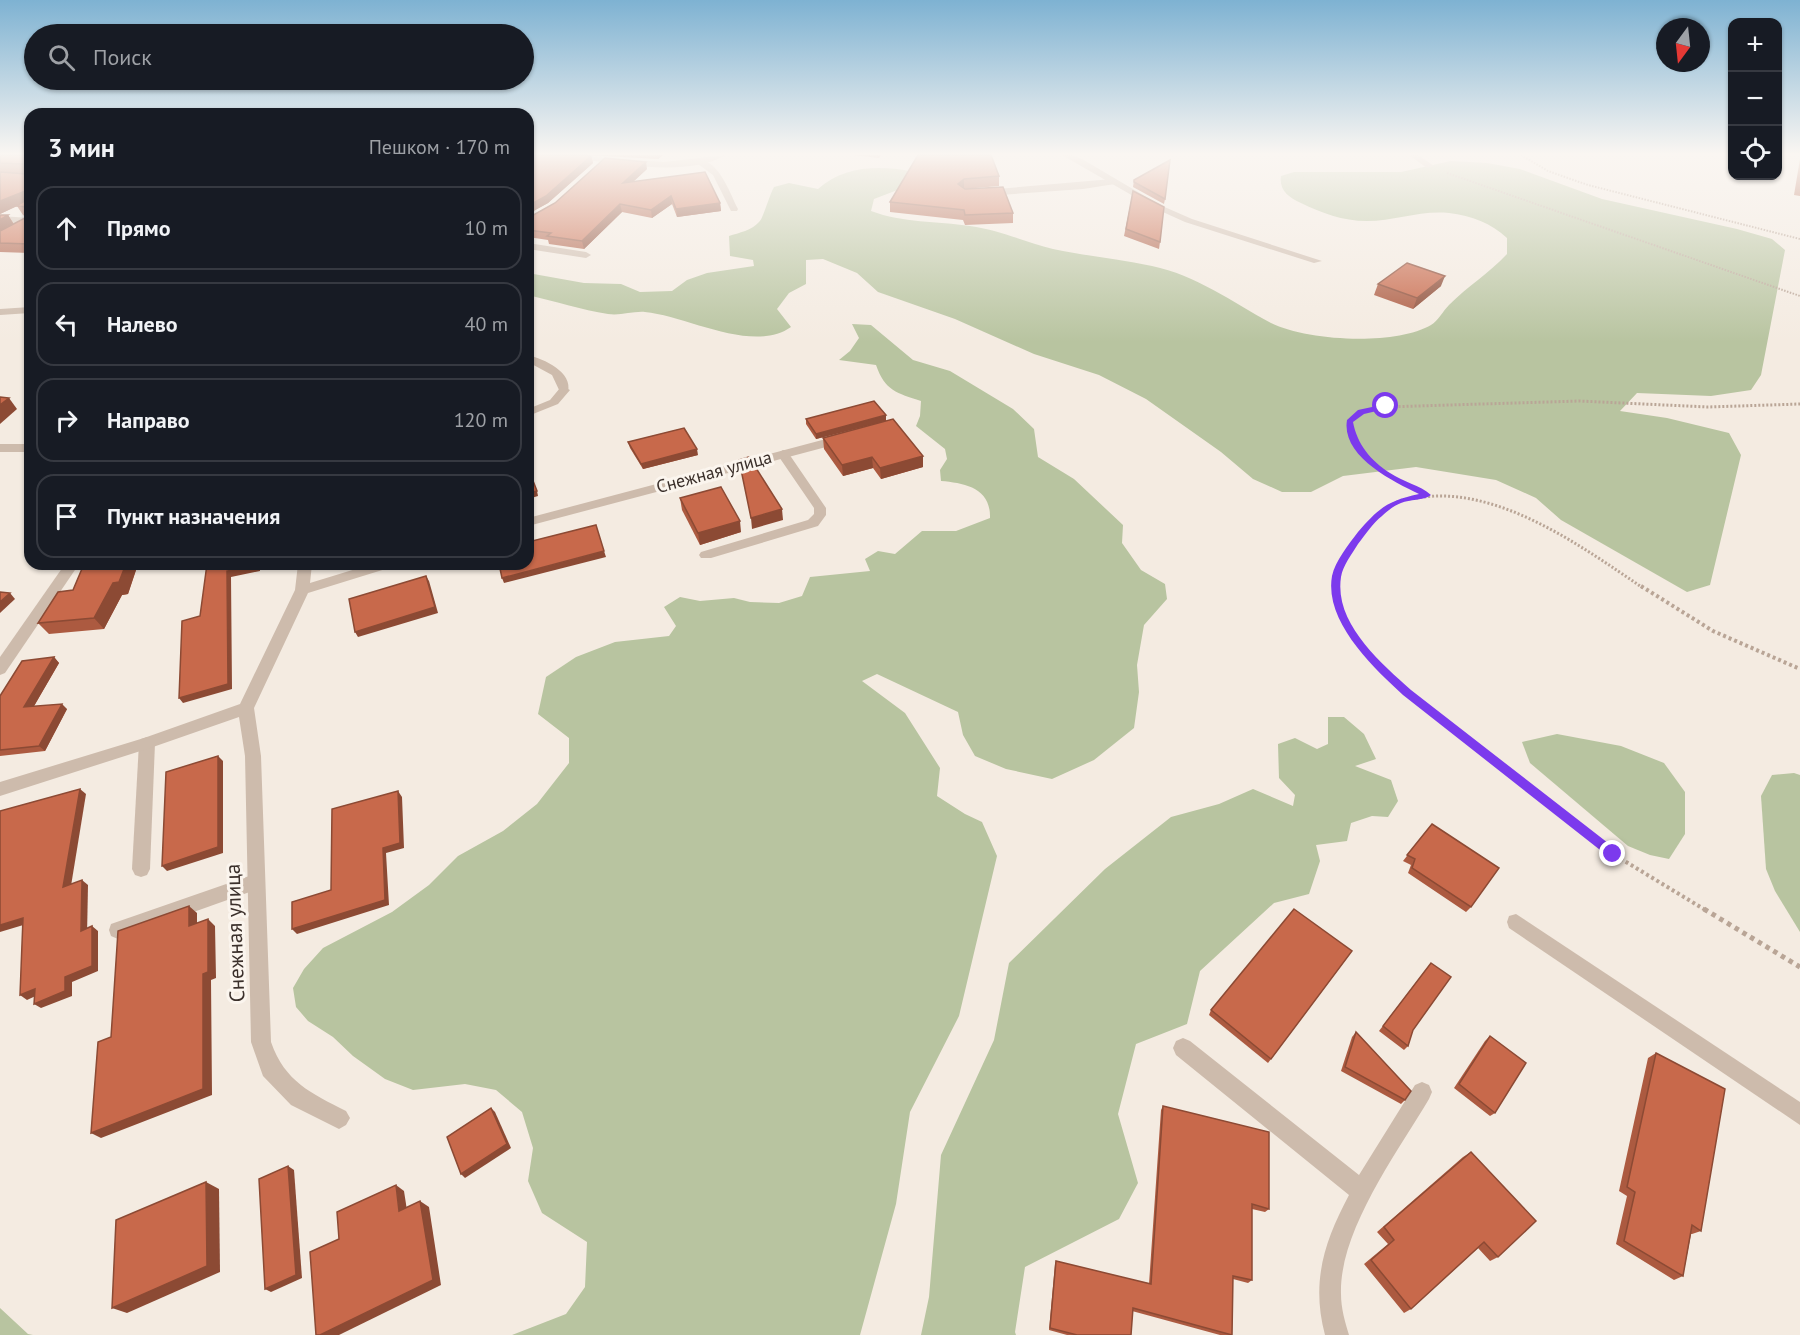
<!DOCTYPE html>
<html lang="ru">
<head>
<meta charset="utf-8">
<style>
  :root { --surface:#171b24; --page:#20242c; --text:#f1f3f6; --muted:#9ea1a6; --line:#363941 }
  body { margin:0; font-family:"PT Sans",sans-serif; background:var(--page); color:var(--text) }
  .controls { position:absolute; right:18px; top:18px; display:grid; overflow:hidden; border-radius:12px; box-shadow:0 2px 4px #0004 }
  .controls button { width:54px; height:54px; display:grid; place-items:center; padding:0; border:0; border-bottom:2px solid var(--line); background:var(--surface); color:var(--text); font:30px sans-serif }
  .compass { position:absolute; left:1656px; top:18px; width:54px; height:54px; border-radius:50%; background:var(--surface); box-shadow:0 2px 4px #0004; rotate:195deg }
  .stop { position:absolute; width:18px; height:18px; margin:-14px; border:4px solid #7c3aed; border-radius:50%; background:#fff }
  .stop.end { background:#7c3aed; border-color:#fff; box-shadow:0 2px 6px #0008 }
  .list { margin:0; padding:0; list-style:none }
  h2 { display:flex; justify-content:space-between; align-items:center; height:78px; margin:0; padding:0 24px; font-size:26px }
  h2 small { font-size:20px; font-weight:400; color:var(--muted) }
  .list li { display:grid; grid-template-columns:39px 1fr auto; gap:18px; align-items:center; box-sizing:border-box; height:84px; margin:0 12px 12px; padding:0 12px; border:2px solid var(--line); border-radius:18px }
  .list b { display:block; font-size:22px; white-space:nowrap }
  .list em { font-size:20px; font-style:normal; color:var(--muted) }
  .icon { flex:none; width:33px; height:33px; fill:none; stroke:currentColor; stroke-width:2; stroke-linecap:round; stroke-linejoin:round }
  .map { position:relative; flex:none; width:1800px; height:1335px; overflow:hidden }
  .search { position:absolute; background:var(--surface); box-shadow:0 2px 4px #0004; left:24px; top:24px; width:510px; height:66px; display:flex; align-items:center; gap:15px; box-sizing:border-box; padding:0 21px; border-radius:33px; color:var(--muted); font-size:22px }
  .panel { position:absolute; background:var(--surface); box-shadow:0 2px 4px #0004; left:24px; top:108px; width:510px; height:462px; border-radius:18px }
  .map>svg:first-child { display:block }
</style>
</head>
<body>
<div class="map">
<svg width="1800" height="1335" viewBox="0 0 1800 1335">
  <rect width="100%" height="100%" fill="#f4ebe1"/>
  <g fill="#b8c4a0">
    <path d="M1451,161L1487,163L1520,169L1602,199L1737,229L1772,239L1785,250L1761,375L1751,390L1711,396L1637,393L1620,411L1667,418L1729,433L1741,455L1710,585L1687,592L1561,520L1536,498L1496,480L1416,467L1343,476L1311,492H1282L1253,479L1221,452L1146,399L1099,375L1034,354L955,319L878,292L857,273L823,259L806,260V284L789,293L777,309L791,327C753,354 687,316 645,312C633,311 620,316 608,314C582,310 554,301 528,295V273L584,283L621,284L640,292L672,291L687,280L707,273L754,266L753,260L730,256L729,236C739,233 752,230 759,222C763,219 769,196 774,187L789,183L818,189C843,166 878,165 910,171L900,189L874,199L871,211C903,223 937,221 970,226C999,230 1025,242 1053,249C1086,256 1119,259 1152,266C1196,275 1232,302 1271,323C1307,341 1395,346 1431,325C1438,321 1443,311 1449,305C1468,286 1488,274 1507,254V238C1491,223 1472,216 1449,213C1421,210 1395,221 1367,221C1342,221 1322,213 1301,203C1288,197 1279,190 1281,176L1294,172H1401Z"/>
    <path d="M852,324L871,325L913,360L950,371L1013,409L1034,429L1038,457L1074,479L1123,525L1122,543L1141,570L1165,584L1167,599L1144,625L1137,665L1139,692L1134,728L1094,760L1052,779L1006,769L975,756L963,735L958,712L877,674L862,681L905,713L940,768L937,796L965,814L982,822L997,856L959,1016L910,1112L896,1204L860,1335H512L566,1314L585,1287L587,1242L542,1213L528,1181L533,1148L522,1112L496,1090L465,1084L413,1090L385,1079L353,1056L333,1037L308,1021L296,1007L293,988L304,969L323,948L392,912L429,885L458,856L503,831L537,804L569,763V738L538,714L546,677L576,657L615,642L669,636L676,626L664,607L680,597L700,601L734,598L750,602L779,603L802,596L810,577L870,571L865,559L878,551L895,554L922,531H956L990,518C991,488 965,483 941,481L940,470L947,459L945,449L916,426L920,416L921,401C897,393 885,391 876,365L839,360L850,351L859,338Z"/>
    <path d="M1328,717H1344L1364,734L1376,759L1355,766L1391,780L1398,801L1388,817L1372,816L1351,823L1347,841L1316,845L1320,861L1309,894L1274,903L1200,971L1187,1024L1136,1044L1118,1114L1138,1183L1119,1219L1025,1267L1015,1332L1016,1335H921L929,1297L941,1155L994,1040L1009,963L1105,869L1171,817L1219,804L1253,789L1293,806L1295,795L1279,778L1278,744L1295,738L1317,749L1328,744Z"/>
    <path d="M1557,734L1621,746L1664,763L1685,792V834L1669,859L1650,855L1628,846L1530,763L1522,742Z"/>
    <path d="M1794,773L1800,775V932L1775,891L1766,869L1761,796L1772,775Z"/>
    <path d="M0,1308L28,1334L33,1335H0Z"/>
  </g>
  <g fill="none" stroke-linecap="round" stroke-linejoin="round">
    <g stroke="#b9a596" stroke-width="2" stroke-dasharray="1.5 1.5" stroke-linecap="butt">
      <path d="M1521,155L1548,171L1588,185L1800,239"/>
      <path d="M1447,173L1800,296"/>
    </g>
    <g stroke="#b9a596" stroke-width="3" stroke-dasharray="2 2" stroke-linecap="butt">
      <path d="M1426,495C1390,477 1360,463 1349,421L1361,412L1386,407L1579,401L1708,407L1800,404"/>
      <path d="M1337,588C1339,564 1353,545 1367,527C1375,518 1384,508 1395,503C1402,499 1410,499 1417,498C1496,484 1581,546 1643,588"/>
    </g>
    <g stroke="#b9a596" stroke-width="4" stroke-dasharray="3 3" stroke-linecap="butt">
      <path d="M1337,586L1340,610L1354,637L1374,661L1407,692L1613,854L1707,911"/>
      <path d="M1641,586L1713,631L1800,669"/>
    </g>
    <path stroke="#b9a596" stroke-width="5" stroke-dasharray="4.5 4.5" stroke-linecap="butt" d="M1704,909L1800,967"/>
    <g fill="#cdbbac" fill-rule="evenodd">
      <path d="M1409,155H1418L1434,166L1427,168Z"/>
      <path d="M698,160C719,159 730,194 738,209L737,211H731L713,175L698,164Z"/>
      <path d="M1112,179L1115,180V184L1083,189L985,196L981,193L985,190Z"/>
      <path d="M0,216L30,218V224L0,222Z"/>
      <path d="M528,243L586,252L591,255L586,258L528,249Z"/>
      <path d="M528,355C544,359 573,372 568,392H560L552,375L528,362Z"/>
      <rect x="0" y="444" width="30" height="8"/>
      <path d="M783,450L787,451L826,508V515L818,526L711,558H701L699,555L701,552L808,520L814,514V508L777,454Z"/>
      <path d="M65,564H79L5,673L0,675V657Z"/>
      <path d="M147,737L153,739L155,743L150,869L147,875L141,877L135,875L132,869L139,743L141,739Z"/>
      <path d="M255,874L261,876L264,882L261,888L118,939L111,936L109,930L111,924Z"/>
      <path d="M1516,914L1800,1102V1125L1509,928L1507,922L1509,916Z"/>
      <path d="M1183,1038L1190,1041L1359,1175L1415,1085L1422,1082L1429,1085L1432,1092L1429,1099C1397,1153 1339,1231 1341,1294C1341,1308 1345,1322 1349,1335H1325C1311,1282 1324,1242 1349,1195L1176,1055L1173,1048L1176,1041Z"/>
    </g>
    <g fill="#cdbbac" fill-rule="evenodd">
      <path d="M563,155L664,162L725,155C694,175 630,166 595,161C585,160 571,160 563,155Z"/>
      <path d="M1062,155H1072L1082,159L1160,205L1192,219L1322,261L1314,263L1185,222L1154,208Z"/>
      <path d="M30,307V313L0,315V309Z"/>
      <path d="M564,387L570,390L558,404L528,416V409L550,400L560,388Z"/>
      <path d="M841,435L847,439L845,442L528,526V518Z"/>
      <path d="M298,564H312L310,583L372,564H394L392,567L308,593L254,708L261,756L271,1042C285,1082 311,1093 346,1111L350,1118L346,1125L339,1129L291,1105L263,1076L251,1042L245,756L239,717L153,747L0,796V782L144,738L240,704L295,590Z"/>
    </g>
  </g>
  <g fill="#ac5a40">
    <path d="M0,155H30V253L0,252V215H8L14,224L25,218V216L23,215L17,206L0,214Z"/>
    <path d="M528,155H663L658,159L585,155L591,156L593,163L548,203L528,214Z"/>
    <path d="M853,155H881L879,158Z"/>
    <path d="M918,155L999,176V186L964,189L1013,213V223L965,225L963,220L890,212V202Z"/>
    <path d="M1800,159V196L1794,195Z"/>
    <path d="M647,169L634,181L720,203L721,211L677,217L672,204L652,218L622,212L584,249L549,244L548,240L528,237V218Z"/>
    <path d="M1134,180L1165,199L1164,204L1133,187Z"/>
    <path d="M1133,191L1160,242L1159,249L1124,236Z"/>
    <path d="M1378,284L1441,286L1413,309L1374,295Z"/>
    <path d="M806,419L886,421L816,439L806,424Z"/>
    <path d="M823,438L923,456V467L881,479L873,468L843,476L824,449Z"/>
    <path d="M628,442L698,455L643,469L630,448Z"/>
    <path d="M680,498L741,532L700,545L682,510Z"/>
    <path d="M84,564H138L128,594L122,595L104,629L49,634L38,623L73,590Z"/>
    <path d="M54,657L59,663L34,706L67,709L45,751L0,756V696Z"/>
    <path d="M1432,824L1471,907L1466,912L1408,873L1411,865L1403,861Z"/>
    <path d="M1352,951L1268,1063L1209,1015L1211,1010Z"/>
    <path d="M1431,963L1408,1046L1404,1050L1379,1031Z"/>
    <path d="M1356,1032L1405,1100L1401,1104L1341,1071L1352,1037Z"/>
    <path d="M1490,1036L1495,1113L1490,1116L1454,1088L1485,1041Z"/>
    <path d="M1656,1053L1701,1231L1692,1234H1691L1683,1276L1674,1280L1616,1244L1627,1196L1619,1191L1648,1058Z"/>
    <path d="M1163,1106L1269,1209L1265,1212L1252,1209V1280L1248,1283L1233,1279L1232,1335H1220L1132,1311L1131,1335H1067L1049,1330L1055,1264L1056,1261L1149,1284L1161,1110Z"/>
    <path d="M1471,1152L1498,1257L1490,1261L1478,1248L1411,1309L1404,1313L1364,1264L1388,1244L1377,1232L1463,1157Z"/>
  </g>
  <g fill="#8c4a34">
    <path d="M657,155H663L658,159Z"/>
    <path d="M591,156L593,163L548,203L528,214V206Z"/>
    <path d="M646,162L647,169L624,190L623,183Z"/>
    <path d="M964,179V189L958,184Z"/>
    <path d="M25,191L30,200L0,214V201Z"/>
    <path d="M671,196L672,204L652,218L651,210Z"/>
    <path d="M720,203L721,211L677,217L676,209Z"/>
    <path d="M620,204L622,212L584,249L582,241Z"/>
    <path d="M8,215L14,225L0,233V220Z"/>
    <path d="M1445,276L1441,286L1413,309L1417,298Z"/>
    <path d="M9,398L17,409L0,424V405Z"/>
    <path d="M886,415V421L816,439V434Z"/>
    <path d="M697,449L698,455L643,469L641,464Z"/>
    <path d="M923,456V467L881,479L880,468Z"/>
    <path d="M872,457L873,468L843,476L842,465Z"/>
    <path d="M537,491L538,496L528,499V493Z"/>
    <path d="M782,509L783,520L752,529L751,518Z"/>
    <path d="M740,521L741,532L700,545L698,533Z"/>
    <path d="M604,551L606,557L504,583L502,578Z"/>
    <path d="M126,564H138L128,594L122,595L104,629L94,618L113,583Z"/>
    <path d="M256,564H260V571L231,577L232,689L183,703L179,698L227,571Z"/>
    <path d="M426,576L429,581L438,613L358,637L355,632Z"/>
    <path d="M10,593L15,599L0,613V602Z"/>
    <path d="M54,657L59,663L30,713L24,707Z"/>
    <path d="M62,704L67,709L45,751L39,746Z"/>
    <path d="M218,756L223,761V853L167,871L162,866Z"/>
    <path d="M80,789L86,794L70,892L63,887Z"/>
    <path d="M398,791L402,797L404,848L386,853L389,905L297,934L292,929L383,848Z"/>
    <path d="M82,880L88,885L87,936L81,931Z"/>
    <path d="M189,906L197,913V932L189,926Z"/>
    <path d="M23,918L30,923L0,932V925Z"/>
    <path d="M208,919L215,926L216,978L211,980L212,1095L101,1138L91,1133L203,974Z"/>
    <path d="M92,926L98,931V971L72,982V996L41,1008L34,1004L65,977Z"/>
    <path d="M35,989L42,993L27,1000L20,995Z"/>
    <path d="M491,1108L495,1112L511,1148L465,1178L461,1174Z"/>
    <path d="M288,1166L294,1170L302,1278L271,1292L265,1289Z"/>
    <path d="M206,1182L219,1189L220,1272L127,1313L112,1308Z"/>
    <path d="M396,1185L404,1191L408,1217L399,1211Z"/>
    <path d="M420,1201L429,1207L441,1285L339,1335H320Z"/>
  </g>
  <g fill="#c8694b" stroke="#8c4a34" stroke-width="1.5">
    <path d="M0,155H30V244L0,243V231L25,218L26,207L17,206L26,200L25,191L0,201V172L26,174L27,166L24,164L0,163Z"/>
    <path d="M528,155H584L591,156L546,196L528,206Z"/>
    <path d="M918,155H991L999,176L964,179L958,184L965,189L1003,187L1013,213L965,215L964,210L890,202Z"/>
    <path d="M605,158L646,162L623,183L705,172L720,203L676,209L671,196L651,210L620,204L582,241L547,236L551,233L528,230V218L555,203Z"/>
    <path d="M1170,160L1165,199L1134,182V180Z"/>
    <path d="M1133,191L1164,207L1160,242L1126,229Z"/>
    <path d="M0,215H8L0,220Z"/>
    <path d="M1407,263L1445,276L1417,298L1378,284Z"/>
    <path d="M0,397L9,398L0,405Z"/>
    <path d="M874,401L886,415L816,434L806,419Z"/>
    <path d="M893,419L923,456L880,468L872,457L842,465L823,438Z"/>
    <path d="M684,428L697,449L641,464L628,442Z"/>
    <path d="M749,457L782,509L751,518L739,460Z"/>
    <path d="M528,468L537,491L528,493Z"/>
    <path d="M721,487L740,521L698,533L680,498Z"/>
    <path d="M596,525L604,551L502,578L499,564H528V542Z"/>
    <path d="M84,564H126L119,582L113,583L94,618L38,623L58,592L73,590Z"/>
    <path d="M207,564H256V565L227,571L228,684L179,698L182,621L200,616Z"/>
    <path d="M426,576L435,607L355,632L349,599Z"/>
    <path d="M0,592L10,593L0,602Z"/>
    <path d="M54,657L24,707L62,704L39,746L0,750V696L22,661Z"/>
    <path d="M218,756V847L162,866L166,772Z"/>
    <path d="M80,789L63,887L82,880L81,931L92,926V966L65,977V991L34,1004L35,989L20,995L23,918L0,925V811Z"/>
    <path d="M398,791L400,843L383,848L385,900L292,929V902L331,890L332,809Z"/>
    <path d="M1432,824L1499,868L1471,907L1412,868L1415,859L1407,855Z"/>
    <path d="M189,906V926L208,919V972L203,974V1089L91,1133L98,1042L111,1037L118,931Z"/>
    <path d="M1294,909L1352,951L1271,1059L1211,1010Z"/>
    <path d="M1431,963L1451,977L1413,1030L1408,1046L1383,1026Z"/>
    <path d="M1356,1032L1411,1091L1405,1100L1345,1067Z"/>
    <path d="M1490,1036L1526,1063L1495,1113L1459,1084Z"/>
    <path d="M1656,1053L1725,1089L1701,1231L1692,1225L1683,1276L1624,1241L1635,1192L1627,1187Z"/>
    <path d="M1163,1106L1269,1132V1209L1252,1204V1280L1233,1276L1232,1335L1133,1308L1131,1335H1077L1050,1328L1056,1261L1151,1284Z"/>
    <path d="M491,1108L507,1144L461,1174L447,1137Z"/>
    <path d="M1471,1152L1536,1221L1498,1257L1484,1242L1411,1309L1371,1260L1394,1240L1384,1227Z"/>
    <path d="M288,1166L296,1275L265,1289L259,1179Z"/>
    <path d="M206,1182L207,1266L112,1308L116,1220Z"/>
    <path d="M396,1185L399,1211L420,1201L433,1280L320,1335H316L310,1252L339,1239L337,1212Z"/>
  </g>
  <linearGradient id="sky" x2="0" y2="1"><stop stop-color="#7eb2d2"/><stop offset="0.45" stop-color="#faf6f2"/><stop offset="1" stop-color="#faf6f2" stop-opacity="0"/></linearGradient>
  <rect width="1800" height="342" fill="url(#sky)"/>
  <path fill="#7c3aed" d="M1386,404L1389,408L1364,414L1353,422C1357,444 1371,461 1390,473C1403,482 1420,485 1431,495C1423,501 1410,499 1401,503C1395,505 1387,511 1382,516C1373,523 1365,535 1358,544C1352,554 1343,565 1341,577C1334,623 1380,662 1411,690L1617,850V857H1609L1403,695C1374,668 1324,622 1332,576C1335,561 1349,544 1358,532C1379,508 1387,501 1419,494C1392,481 1341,456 1347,420L1358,410Z"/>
  <g text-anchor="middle" stroke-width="6" stroke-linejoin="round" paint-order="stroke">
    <g font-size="18" fill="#3b302b" stroke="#fbf5ee">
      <text transform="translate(714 472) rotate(-15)" y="6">Снежная улица</text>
    </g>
    <g font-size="21" fill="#3b302b" stroke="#fbf5ee">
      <text transform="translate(235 933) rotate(-92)" y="7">Снежная улица</text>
    </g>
  </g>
</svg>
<div class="controls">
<button>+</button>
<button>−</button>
<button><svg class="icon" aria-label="locate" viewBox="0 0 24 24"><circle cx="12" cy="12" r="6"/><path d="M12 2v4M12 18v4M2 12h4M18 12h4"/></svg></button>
</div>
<svg class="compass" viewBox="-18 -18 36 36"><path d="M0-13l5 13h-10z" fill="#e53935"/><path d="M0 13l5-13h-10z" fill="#9ea1a6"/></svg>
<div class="stop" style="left:1386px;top:406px"></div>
<div class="stop end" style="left:1613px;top:854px"></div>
<div class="search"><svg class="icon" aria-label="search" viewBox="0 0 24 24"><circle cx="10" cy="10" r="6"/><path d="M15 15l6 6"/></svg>Поиск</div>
<section class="panel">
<h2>3 мин<small>Пешком · 170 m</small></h2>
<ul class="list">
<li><svg class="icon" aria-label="ahead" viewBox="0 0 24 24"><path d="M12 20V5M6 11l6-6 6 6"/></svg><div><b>Прямо</b></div><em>10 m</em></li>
<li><svg class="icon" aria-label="left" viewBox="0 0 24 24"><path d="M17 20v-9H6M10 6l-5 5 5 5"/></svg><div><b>Налево</b></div><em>40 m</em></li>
<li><svg class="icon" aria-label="right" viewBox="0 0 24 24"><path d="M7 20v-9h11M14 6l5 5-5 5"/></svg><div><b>Направо</b></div><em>120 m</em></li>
<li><svg class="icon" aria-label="arrive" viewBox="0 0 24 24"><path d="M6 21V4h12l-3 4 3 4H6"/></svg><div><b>Пункт назначения</b></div></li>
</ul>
</section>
</div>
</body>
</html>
